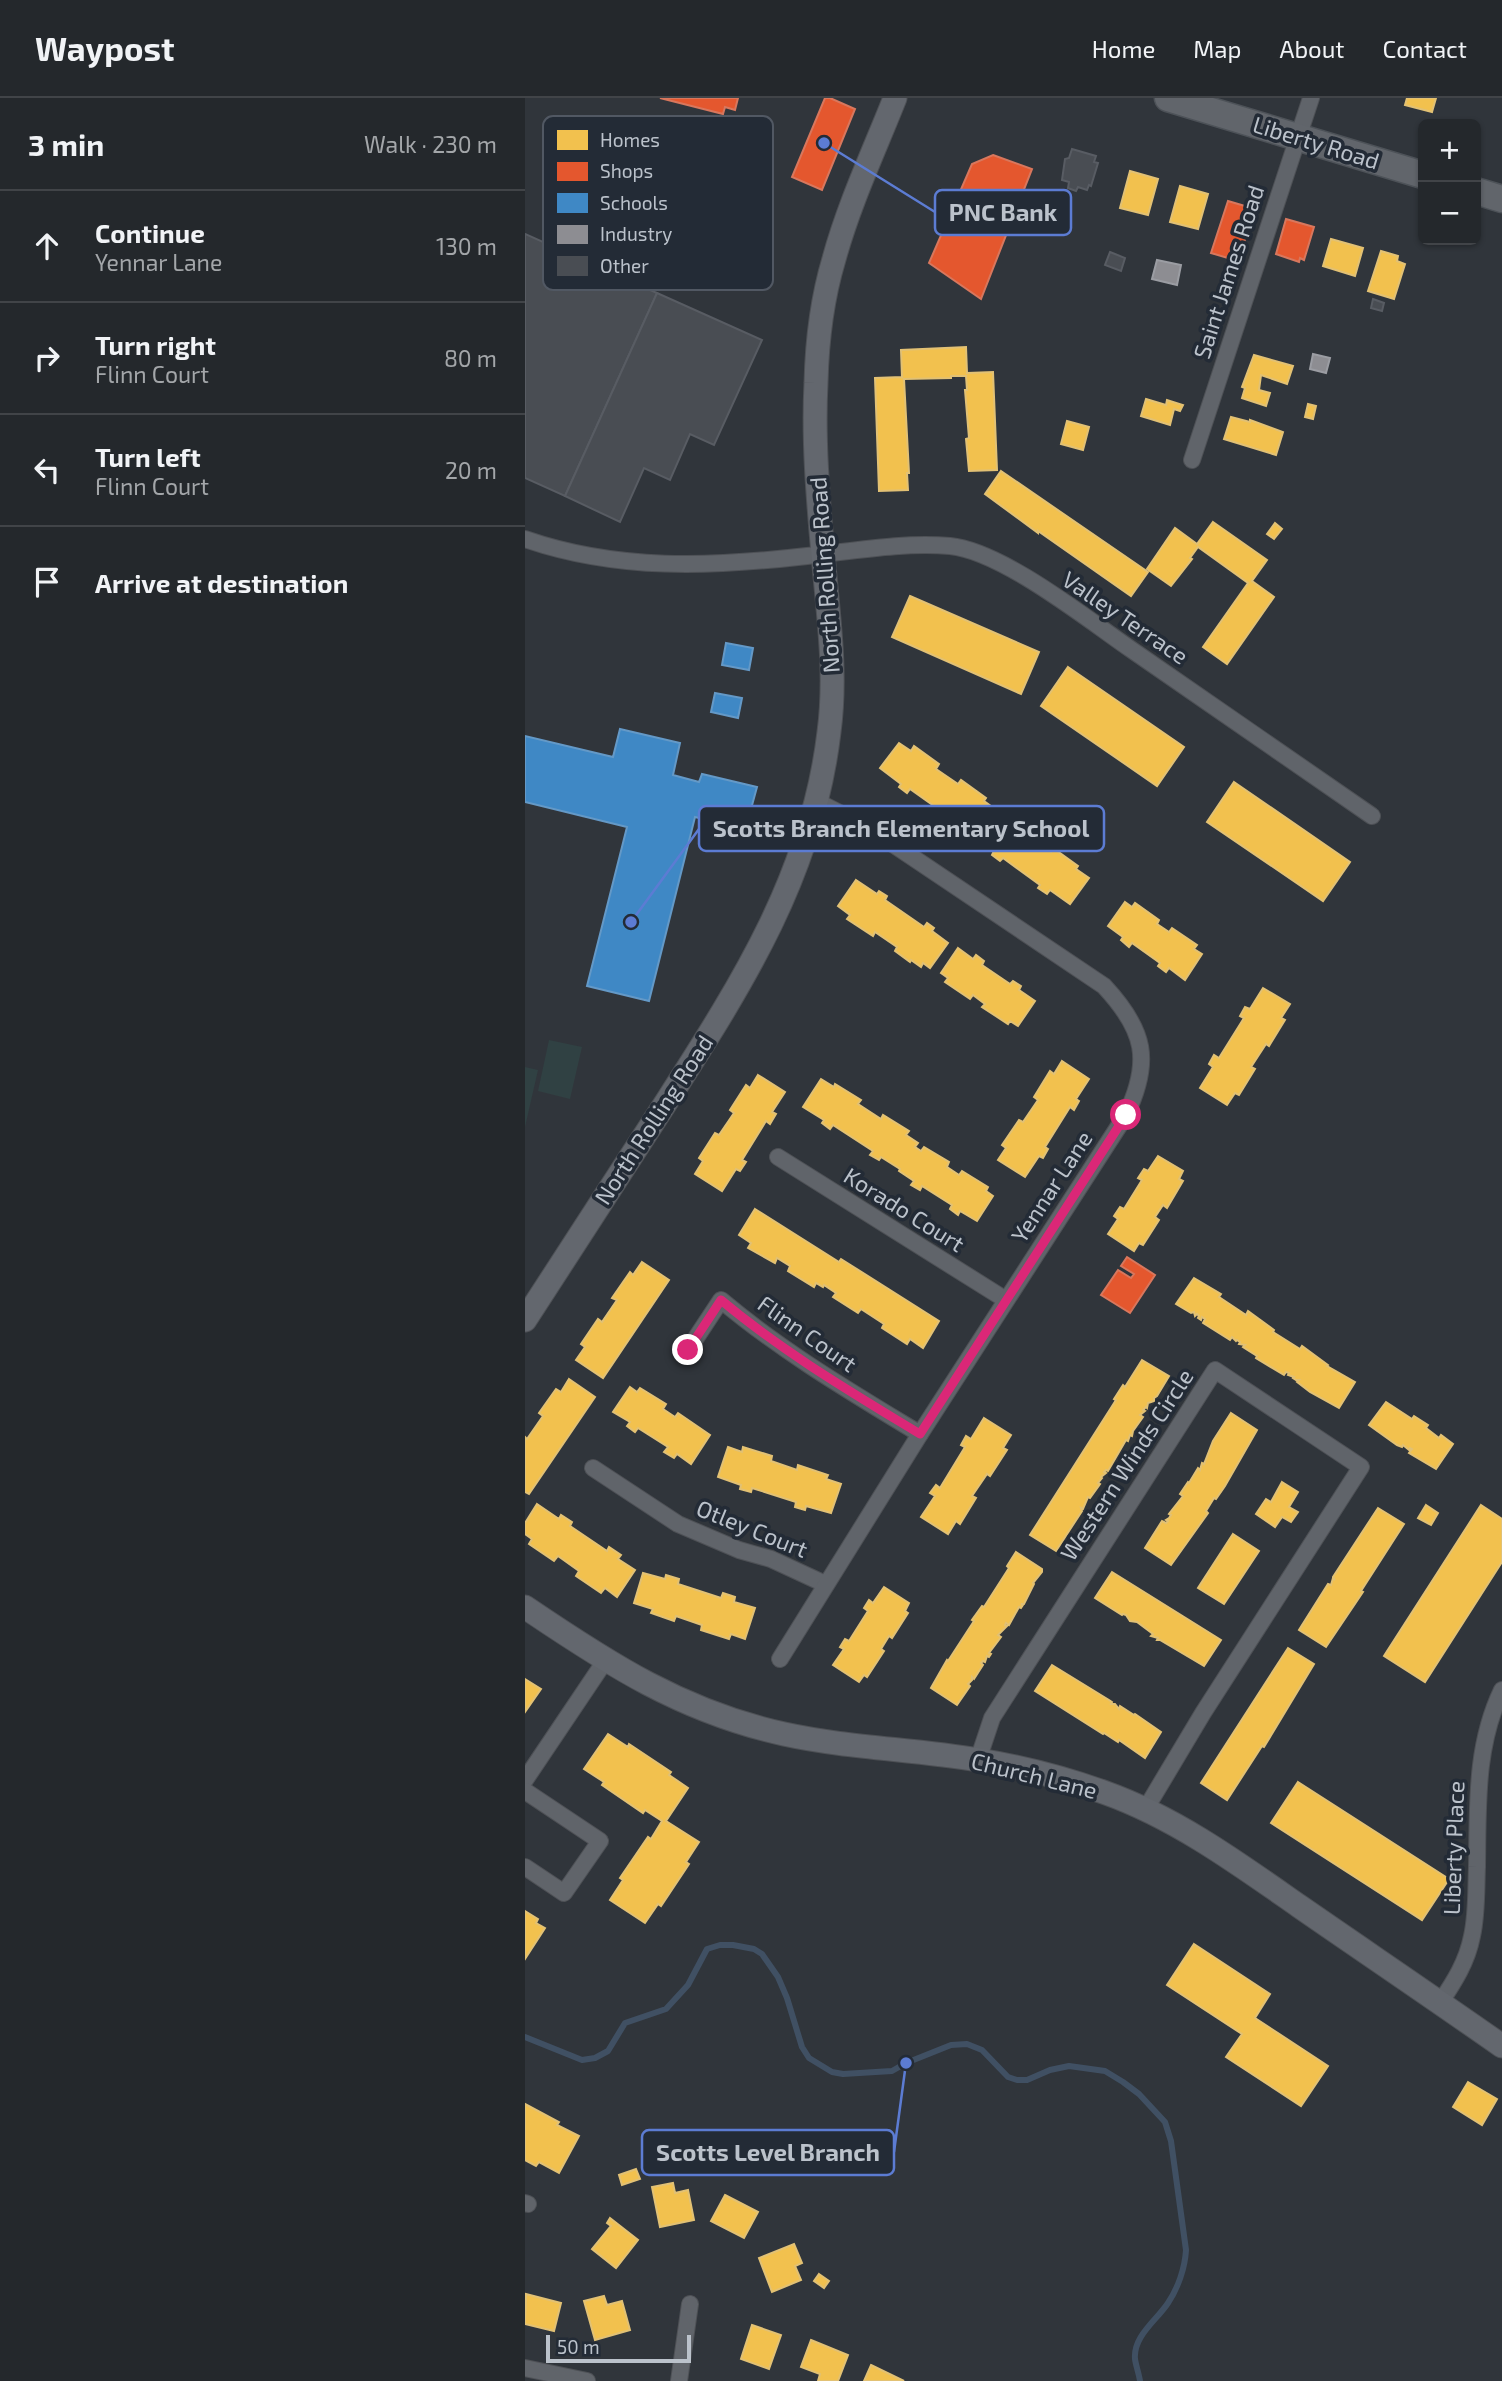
<!DOCTYPE html>
<html lang="en">
<head>
<meta charset="utf-8">
<style>
  :root { --surface:#24282c; --page:#2c3034; --text:#f1f3f6; --muted:#a3a6a9; --line:#414448 }
  body { margin:0; font-family:"Exo 2",sans-serif; background:var(--page); color:var(--text) }
  .controls { position:absolute; right:21px; top:21px; display:grid; overflow:hidden; border-radius:10px; box-shadow:0 2px 5px #0004 }
  .controls button { width:63px; height:63px; display:grid; place-items:center; padding:0; border:0; border-bottom:2px solid var(--line); background:var(--surface); color:var(--text); font:35px sans-serif }
  .scale { position:absolute; left:21px; bottom:18px; width:145px; box-sizing:border-box; padding-left:7px; border:4px solid #bbc2cb; border-top:0; font-size:19px; line-height:24px; white-space:nowrap; color:#bbc2cb; -webkit-text-stroke:5px #232b36; paint-order:stroke }
  .stop { position:absolute; width:21px; height:21px; margin:-16px; border:5px solid #db2777; border-radius:50%; background:#fff }
  .stop.end { background:#db2777; border-color:#fff; box-shadow:0 2px 7px #0008 }
  .list { margin:0; padding:0; list-style:none }
  h2 { display:flex; justify-content:space-between; align-items:center; height:91px; margin:0; padding:0 28px; font-size:30px }
  h2 small { font-size:23px; font-weight:400; color:var(--muted) }
  .list li { display:grid; grid-template-columns:46px 1fr auto; gap:21px; align-items:center; box-sizing:border-box; height:112px; padding:0 28px; border-top:2px solid var(--line) }
  .list b { display:block; font-size:26px; white-space:nowrap }
  .list p { margin:0; font-size:23px; white-space:nowrap; color:var(--muted) }
  .list em { font-size:23px; font-style:normal; color:var(--muted) }
  .icon { flex:none; width:38px; height:38px; fill:none; stroke:currentColor; stroke-width:2; stroke-linecap:round; stroke-linejoin:round }
  .map { position:relative; flex:none; width:977px; height:2283px; overflow:hidden }
  header { display:flex; align-items:center; gap:42px; box-sizing:border-box; height:98px; padding:0 35px; background:var(--surface); border-bottom:2px solid var(--line) }
  header strong { font-size:33px }
  nav { display:flex; gap:38px; margin-inline-start:auto; font-size:24px }
  main { display:flex }
  aside { flex:1; background:var(--surface) }
  .map>svg:first-child { display:block }
</style>
</head>
<body>
<header>
<strong>Waypost</strong>
<nav><a>Home</a><a>Map</a><a>About</a><a>Contact</a></nav>
</header>
<main>
<aside>
<h2>3 min<small>Walk · 230 m</small></h2>
<ul class="list">
<li><svg class="icon" aria-label="ahead" viewBox="0 0 24 24"><path d="M12 20V5M6 11l6-6 6 6"/></svg><div><b>Continue</b><p>Yennar Lane</p></div><em>130 m</em></li>
<li><svg class="icon" aria-label="right" viewBox="0 0 24 24"><path d="M7 20v-9h11M14 6l5 5-5 5"/></svg><div><b>Turn right</b><p>Flinn Court</p></div><em>80 m</em></li>
<li><svg class="icon" aria-label="left" viewBox="0 0 24 24"><path d="M17 20v-9H6M10 6l-5 5 5 5"/></svg><div><b>Turn left</b><p>Flinn Court</p></div><em>20 m</em></li>
<li><svg class="icon" aria-label="arrive" viewBox="0 0 24 24"><path d="M6 21V4h12l-3 4 3 4H6"/></svg><div><b>Arrive at destination</b></div></li>
</ul>
</aside>
<div class="map">
<svg width="977" height="2283" viewBox="0 0 977 2283">
  <rect width="100%" height="100%" fill="#30353b"/>
  <g fill="#304143">
    <path d="M24,942L57,949L45,1001L13,993Z"/>
    <path d="M0,969L13,972L0,1029Z"/>
  </g>
  <g fill="#f2c14e" stroke="#e2c174" stroke-width="2">
    <path d="M882,0H911L907,14L880,7Z"/>
    <path d="M605,73L633,81L623,117L595,110Z"/>
    <path d="M655,88L683,96L673,131L645,124Z"/>
    <path d="M806,141L838,150L830,178L798,168Z"/>
    <path d="M856,153L873,158L872,163L880,166L869,201L843,193Z"/>
    <path d="M441,249L442,275L468,274L472,372L444,373L441,341L444,340L440,292H442L441,278H426V280L379,281L384,375H382L383,392L354,393L350,280L377,279L376,252Z"/>
    <path d="M729,257L768,268L762,286L736,277L734,292L745,295L741,308L717,300L720,290L717,289Z"/>
    <path d="M621,301L641,307L642,302L658,307L655,313L649,311L645,327L616,318Z"/>
    <path d="M783,306L791,308L788,321L780,319Z"/>
    <path d="M706,319L725,324V322L758,334L751,357L699,341Z"/>
    <path d="M542,323L564,329L558,352L536,346Z"/>
    <path d="M476,373L623,474L606,498L513,433V435L460,396Z"/>
    <path d="M688,424L742,462L727,483L749,499L702,566L678,549L723,485L673,449L665,460L667,461L646,488L622,471L650,430L672,446Z"/>
    <path d="M750,425L757,431L749,441L742,436Z"/>
    <path d="M385,498L514,554L496,596L367,539Z"/>
    <path d="M543,569L659,649L632,688L516,608Z"/>
    <path d="M374,645L386,653L389,648L414,666L411,671L433,686L436,682L461,700L459,703L470,711L467,715L479,723L482,718L526,754L528,750L553,768L551,771L564,780L545,806L525,792L522,796L513,790L515,787L478,760L475,763L467,757L469,753L433,724L429,728L421,722L423,718L385,691L382,695L374,689L376,686L355,670Z"/>
    <path d="M709,684L825,764L798,803L682,724Z"/>
    <path d="M331,782L352,796L354,793L362,798L360,802L399,829L402,825L409,830L407,833L423,845L405,870L398,865L396,869L386,862L385,864L370,853L372,849L350,834L348,838L322,821L325,817L313,808Z"/>
    <path d="M600,804L607,809L610,805L634,822L632,826L644,834L647,830L672,847L669,851L677,856L660,882L644,870L641,874L633,868L635,865L607,845L604,849L596,842L598,839L583,828Z"/>
    <path d="M433,850L448,861L451,857L459,863L457,867L485,886L488,883L496,888L494,892L510,903L493,928L485,923L483,926L457,909L460,906L448,897L445,901L420,884L423,880L416,875Z"/>
    <path d="M738,890L765,906L756,920L760,922L744,948L741,946L726,969L730,971L714,997L710,995L702,1007L675,990L688,969L684,966L689,957L694,960L719,920L715,918L720,909L725,911Z"/>
    <path d="M537,963L564,981L551,1001L554,1003L549,1012L545,1009L520,1049L523,1051L518,1060L514,1058L500,1079L473,1062L481,1050L477,1047L494,1022L498,1024L513,1002L509,999L525,973L529,976Z"/>
    <path d="M233,977L260,994L247,1014L251,1016L245,1026L241,1023L217,1062L221,1064L215,1073L211,1071L197,1093L170,1076L178,1063L174,1060L190,1035L194,1037L209,1015L205,1012L221,987L225,990Z"/>
    <path d="M296,981L309,989L310,986L336,1002L333,1006L356,1021L358,1017L384,1033L381,1037L393,1045L390,1049L396,1053L399,1049L424,1064L422,1069L434,1077L437,1073L463,1089L461,1093L468,1098L452,1123L435,1113L433,1117L425,1111L427,1107L397,1088L395,1092L386,1087L389,1083L374,1073L375,1071L356,1059L354,1062L345,1057L348,1053L308,1027L305,1031L297,1025L299,1022L278,1009Z"/>
    <path d="M633,1058L658,1073L654,1081L658,1083L642,1110L638,1107L630,1119L634,1122L618,1147L614,1145L609,1153L583,1136L593,1121L589,1118L595,1109L599,1111L617,1082L613,1080L619,1071L623,1073Z"/>
    <path d="M230,1111L314,1164L316,1161L414,1223L398,1250L385,1241L382,1246L357,1230L359,1226L336,1211L333,1215L308,1199L311,1195L299,1187L298,1189L291,1185L289,1189L263,1173L265,1168L252,1160L250,1165L223,1150L226,1145L214,1137Z"/>
    <path d="M117,1164L144,1182L78,1280L51,1262L60,1249L56,1246L73,1221L77,1224L92,1202L87,1200L105,1174L108,1177Z"/>
    <path d="M669,1180L696,1196L694,1199L721,1217L723,1213L749,1232L748,1234L775,1251L777,1248L803,1267L802,1268L830,1284L814,1310L785,1294L772,1284L774,1282H771L768,1280L769,1279L763,1277L764,1275L761,1274L759,1277L731,1260L732,1258L718,1249L720,1247L714,1246L715,1244L712,1242L711,1243L707,1239L705,1242L678,1225L680,1221L677,1219L676,1222L673,1220L674,1218L672,1216L670,1218L669,1214L666,1215L651,1206Z"/>
    <path d="M617,1262L644,1278L632,1298L629,1300V1303L623,1305L622,1310L621,1309L618,1312L620,1313L615,1317L618,1319L608,1333L607,1338L605,1337L603,1343L601,1342L583,1373L581,1372L579,1374L581,1375L576,1379L577,1380L573,1385L575,1386L565,1400L563,1399L558,1411L556,1410L557,1413L531,1453L505,1437L591,1302L589,1301L598,1287L600,1289Z"/>
    <path d="M44,1281L70,1299L4,1396L0,1394V1339L2,1341L18,1318L14,1315L31,1291L36,1294Z"/>
    <path d="M105,1289L112,1294L115,1290L141,1306L138,1311L150,1319L153,1315L185,1337L166,1366L152,1356L149,1360L139,1354L143,1349L113,1330L110,1334L102,1328L105,1324L88,1314Z"/>
    <path d="M861,1304L887,1321L889,1318L903,1327L901,1330L914,1340L916,1337L928,1346L911,1371L884,1355L887,1351L885,1350L884,1352L878,1347L877,1349L872,1347L844,1327Z"/>
    <path d="M706,1315L732,1332L700,1388L691,1401L689,1400L681,1413L683,1415L646,1467L620,1450L637,1423L641,1425L643,1423L641,1422L644,1420L646,1417L644,1416L658,1398L655,1396L663,1384L664,1385L673,1370L675,1372L677,1365L679,1366L688,1343Z"/>
    <path d="M459,1320L486,1337L478,1350L482,1352L465,1378L462,1376L447,1398L451,1400L435,1426L431,1423L423,1436L396,1419L410,1398L405,1395L411,1387L415,1390L440,1349L436,1347L441,1338L446,1341Z"/>
    <path d="M203,1349L217,1354L218,1349L247,1358L246,1363L272,1372L273,1367L303,1377L301,1381L316,1386L306,1415L281,1408L280,1412L270,1409L271,1404L227,1390L226,1394L215,1391L216,1387L193,1379Z"/>
    <path d="M757,1384L773,1394L764,1409L773,1414L766,1424L757,1419L750,1429L731,1416L741,1401L746,1404Z"/>
    <path d="M12,1406L34,1421L36,1417L47,1424L45,1428L82,1453L84,1449L96,1457L93,1461L110,1472L92,1499L80,1490L76,1495L51,1478L54,1473L33,1458L29,1463L4,1446L7,1441L0,1436V1425Z"/>
    <path d="M901,1407L913,1415L906,1427L893,1420Z"/>
    <path d="M956,1407L977,1421V1464L900,1584L859,1558Z"/>
    <path d="M853,1410L879,1426L836,1493L838,1494L801,1549L774,1532L803,1486L806,1487L808,1480L810,1482L808,1479Z"/>
    <path d="M708,1436L734,1453L699,1506L673,1490Z"/>
    <path d="M491,1454L517,1471V1474L508,1485L509,1486L499,1506H496L498,1507L496,1510L494,1509L484,1527L481,1525L480,1527L482,1528L473,1537L476,1539L464,1555L466,1556L464,1559L462,1558L460,1564L458,1563L456,1565L458,1567L449,1581L447,1579V1582L443,1586L445,1588L432,1607L406,1590L422,1562L423,1563L449,1523L447,1522L457,1508L459,1509L484,1470L482,1468Z"/>
    <path d="M587,1474L696,1542L679,1568L635,1542H632L633,1540L626,1538L628,1536L612,1524L605,1523L601,1517L598,1516L597,1517L570,1500Z"/>
    <path d="M118,1475L140,1481L141,1477L154,1481L153,1486L196,1500L198,1495L210,1499L209,1504L230,1510L220,1541L206,1536L204,1541L176,1532L177,1527L151,1518L149,1523L126,1515L128,1511L109,1505Z"/>
    <path d="M359,1489L384,1505L380,1513L383,1515L367,1540L364,1538L356,1551L359,1553L342,1579L339,1577L334,1584L308,1567L319,1551L315,1549L320,1541L324,1543L343,1513L339,1510L344,1502L348,1505Z"/>
    <path d="M763,1550L789,1566L739,1649L737,1648L702,1702L676,1685Z"/>
    <path d="M527,1567L584,1602L587,1604L586,1606H590L594,1611L595,1608L609,1617L610,1616L636,1634L620,1660L594,1642L593,1644L579,1635L578,1636L510,1593Z"/>
    <path d="M0,1581L16,1591L0,1614Z"/>
    <path d="M83,1636L103,1649L104,1646L146,1674L144,1677L163,1690L141,1723L174,1744L161,1764L164,1766L136,1808L133,1806L120,1825L85,1802L98,1782L95,1780L123,1739L126,1741L137,1723L120,1712L118,1715L77,1687L79,1684L59,1671Z"/>
    <path d="M773,1684L924,1781L897,1822L746,1725Z"/>
    <path d="M0,1813L13,1821L11,1825L20,1830L0,1861Z"/>
    <path d="M669,1846L745,1896L730,1920L803,1968L776,2008L701,1959L717,1936L642,1887Z"/>
    <path d="M943,1984L972,2001L957,2027L928,2009Z"/>
    <path d="M0,2006L34,2024L32,2027L54,2038L34,2075L14,2064L11,2068L0,2062Z"/>
    <path d="M111,2071L115,2081L97,2087L94,2077Z"/>
    <path d="M148,2085L150,2095L163,2092L169,2122L135,2129L127,2089Z"/>
    <path d="M200,2097L233,2114L219,2140L186,2123Z"/>
    <path d="M85,2120L113,2142L91,2170L67,2151L86,2128L82,2125Z"/>
    <path d="M269,2146L277,2165L270,2168L276,2182L247,2194L234,2160Z"/>
    <path d="M294,2176L304,2183L299,2190L289,2183Z"/>
    <path d="M1,2196L36,2205L29,2233L0,2226Z"/>
    <path d="M79,2198L82,2207L97,2203L105,2232L70,2242L59,2203Z"/>
    <path d="M227,2227L256,2237L244,2271L216,2261Z"/>
    <path d="M286,2242L323,2257L313,2283H293L295,2276L276,2269Z"/>
    <path d="M346,2267L379,2283H339Z"/>
  </g>
  <g fill="#e4572e" stroke="#d8775d" stroke-width="2">
    <path d="M135,0H213L210,12L200,9L198,16Z"/>
    <path d="M300,0H305L330,11L297,92L267,79Z"/>
    <path d="M468,57L507,71L456,201L404,165L447,66Z"/>
    <path d="M703,103L730,111L713,163L686,155Z"/>
    <path d="M761,121L789,129L779,162L775,160L774,164L751,156Z"/>
    <path d="M602,1159L630,1177L605,1215L576,1197L593,1172L606,1180L609,1176L596,1168Z"/>
  </g>
  <g fill="#3f88c5" stroke="#6499c7" stroke-width="2">
    <path d="M201,545L228,550L224,572L197,567Z"/>
    <path d="M190,595L217,600L213,620L186,614Z"/>
    <path d="M95,631L155,645L148,677L174,684L177,676L232,689L223,722L212,719L210,729L170,719L124,903L62,888L102,729L0,704V638L88,659Z"/>
  </g>
  <g fill="#8d8d92" stroke="#9b9da3" stroke-width="2">
    <path d="M632,162L656,167L652,187L627,181Z"/>
    <path d="M788,256L805,260L801,275L785,271Z"/>
  </g>
  <g fill="none" stroke-linecap="round" stroke-linejoin="round">
    <path stroke="#405063" stroke-width="6" d="M0,1939L57,1962L70,1960L83,1953L100,1925L141,1911L163,1887L182,1851L195,1847H208L229,1851L237,1856L253,1879L262,1900L277,1949L284,1960L307,1974L318,1976L367,1973L381,1965L426,1947L442,1946L457,1952L483,1979L492,1982H502L525,1972L544,1968L580,1973L598,1984L614,1996L640,2024L646,2043L661,2152C660,2170 653,2190 643,2205C632,2222 608,2238 610,2261C611,2268 614,2276 615,2283"/>
  </g>
  <g fill="#494d53" stroke="#585c63" stroke-width="2">
    <path d="M547,51L571,58L569,64L573,65L566,88L564,87L562,92L553,89L551,93L543,90L544,84L537,82L540,61L544,60Z"/>
    <path d="M0,136L132,195L40,398L0,380Z"/>
    <path d="M585,154L600,160L596,173L580,167Z"/>
    <path d="M132,195L237,242L189,347L165,336L145,382L119,370L95,424L40,398Z"/>
    <path d="M848,201L859,205L857,213L846,210Z"/>
  </g>
  <g fill="none" stroke-linecap="round" stroke-linejoin="round">
    <defs>
      <g id="street">
        <path d="M667,362L786,0"/>
        <path d="M0,441C92,473 187,469 282,458C329,453 378,444 425,448C477,453 562,521 607,552C687,608 767,663 847,718"/>
        <path d="M253,1059L481,1202"/>
        <path d="M163,1252L196,1202C258,1254 326,1294 395,1336"/>
        <path d="M68,1370L153,1426L214,1452L246,1461L300,1486"/>
        <path d="M255,1561L395,1336L601,1017C627,963 620,932 579,888L344,730L291,703"/>
        <path d="M453,1662L467,1620L690,1272L836,1369L678,1615L620,1712"/>
        <path d="M0,1682L80,1563"/>
        <path d="M0,1693L75,1743L39,1795L0,1769"/>
        <path d="M915,1905C929,1884 942,1864 947,1838C952,1816 951,1792 952,1769C953,1708 950,1648 977,1592"/>
        <path d="M0,2105L3,2106"/>
        <path d="M0,2270L62,2283"/>
        <path d="M154,2283L165,2206"/>
      </g>
      <g id="secondary">
        <path d="M0,1222C47,1150 93,1078 140,1006C216,887 287,778 304,634C312,575 303,516 298,456C293,400 288,341 291,285C292,243 297,201 309,161C324,106 349,53 370,0"/>
        <path d="M0,1509C84,1566 158,1614 259,1636C323,1650 389,1651 454,1662C497,1669 540,1680 581,1695C651,1720 714,1766 774,1808C842,1855 910,1901 977,1948"/>
      </g>
      <g id="primary">
        <path d="M643,0L898,77"/>
        <path d="M951,93L977,101"/>
      </g>
    </defs>
    <use href="#street" stroke="#4e5156" stroke-width="18"/>
    <use href="#secondary" stroke="#4e5156" stroke-width="25"/>
    <use href="#primary" stroke="#4d5258" stroke-width="29"/>
    <use href="#street" stroke="#60646a" stroke-width="16"/>
    <use href="#secondary" stroke="#63676e" stroke-width="23"/>
    <use href="#primary" stroke="#61656b" stroke-width="26"/>
  </g>
  <g fill="none" stroke-linecap="round" stroke-linejoin="round">
    <path stroke="#db2777" stroke-width="9" d="M163,1252L196,1202C258,1254 326,1294 395,1336L601,1017"/>
  </g>
  <g text-anchor="middle" stroke-width="7" stroke-linejoin="round" paint-order="stroke">
    <g font-size="23" fill="#bbc2cb" stroke="#232b36">
      <text transform="translate(791 45) rotate(17)" y="8">Liberty Road</text>
      <text transform="translate(704 174) rotate(-72)" y="8">Saint James Road</text>
      <text transform="translate(300 477) rotate(-94)" y="8">North Rolling Road</text>
      <text transform="translate(600 520) rotate(34)" y="8">Valley Terrace</text>
      <text transform="translate(129 1022) rotate(-57)" y="8">North Rolling Road</text>
      <text transform="translate(527 1089) rotate(-57)" y="8">Yennar Lane</text>
      <text transform="translate(379 1112) rotate(32)" y="8">Korado Court</text>
      <text transform="translate(282 1236) rotate(35)" y="8">Flinn Court</text>
      <text transform="translate(602 1367) rotate(-57)" y="8">Western Winds Circle</text>
      <text transform="translate(227 1431) rotate(22)" y="8">Otley Court</text>
      <text transform="translate(509 1678) rotate(14)" y="8">Church Lane</text>
      <text transform="translate(929 1750) rotate(-88)" y="8">Liberty Place</text>
    </g>
  </g>
  <rect x="18" y="18" width="230" height="174" rx="10" fill="#232b36" stroke="#515863" stroke-width="2"/>
  <rect x="32" y="32" width="31" height="20" fill="#f2c14e"/>
  <rect x="32" y="64" width="31" height="19" fill="#e4572e"/>
  <rect x="32" y="95" width="31" height="20" fill="#3f88c5"/>
  <rect x="32" y="127" width="31" height="19" fill="#8d8d92"/>
  <rect x="32" y="158" width="31" height="20" fill="#494d53"/>
  <g font-size="19" fill="#bbc2cb">
    <text x="75" y="49">Homes</text>
    <text x="75" y="80">Shops</text>
    <text x="75" y="112">Schools</text>
    <text x="75" y="143">Industry</text>
    <text x="75" y="175">Other</text>
  </g>
  <path fill="none" stroke="#5c7cd3" stroke-width="2.5" d="M299 45L410 114M106 824L174 731M381 1965L369 2054"/>
  <g fill="#5c7cd3" stroke="#232b36" stroke-width="2.5">
    <circle cx="299" cy="45" r="7"/>
    <circle cx="106" cy="824" r="7"/>
    <circle cx="381" cy="1965" r="7"/>
  </g>
  <g fill="#232b36" stroke="#5c7cd3" stroke-width="2.5">
    <rect x="410" y="92" width="136" height="45" rx="7"/>
    <rect x="174" y="708" width="405" height="45" rx="7"/>
    <rect x="117" y="2032" width="252" height="45" rx="7"/>
  </g>
  <g font-size="24" text-anchor="middle" font-weight="bold" fill="#bbc2cb">
    <text x="478" y="123">PNC Bank</text>
    <text x="376" y="739">Scotts Branch Elementary School</text>
    <text x="243" y="2063">Scotts Level Branch</text>
  </g>
</svg>
<div class="controls">
<button>+</button>
<button>−</button>
</div>
<div class="scale">50 m</div>
<div class="stop" style="left:601px;top:1017px"></div>
<div class="stop end" style="left:163px;top:1252px"></div>
</div>
</main>
</body>
</html>
